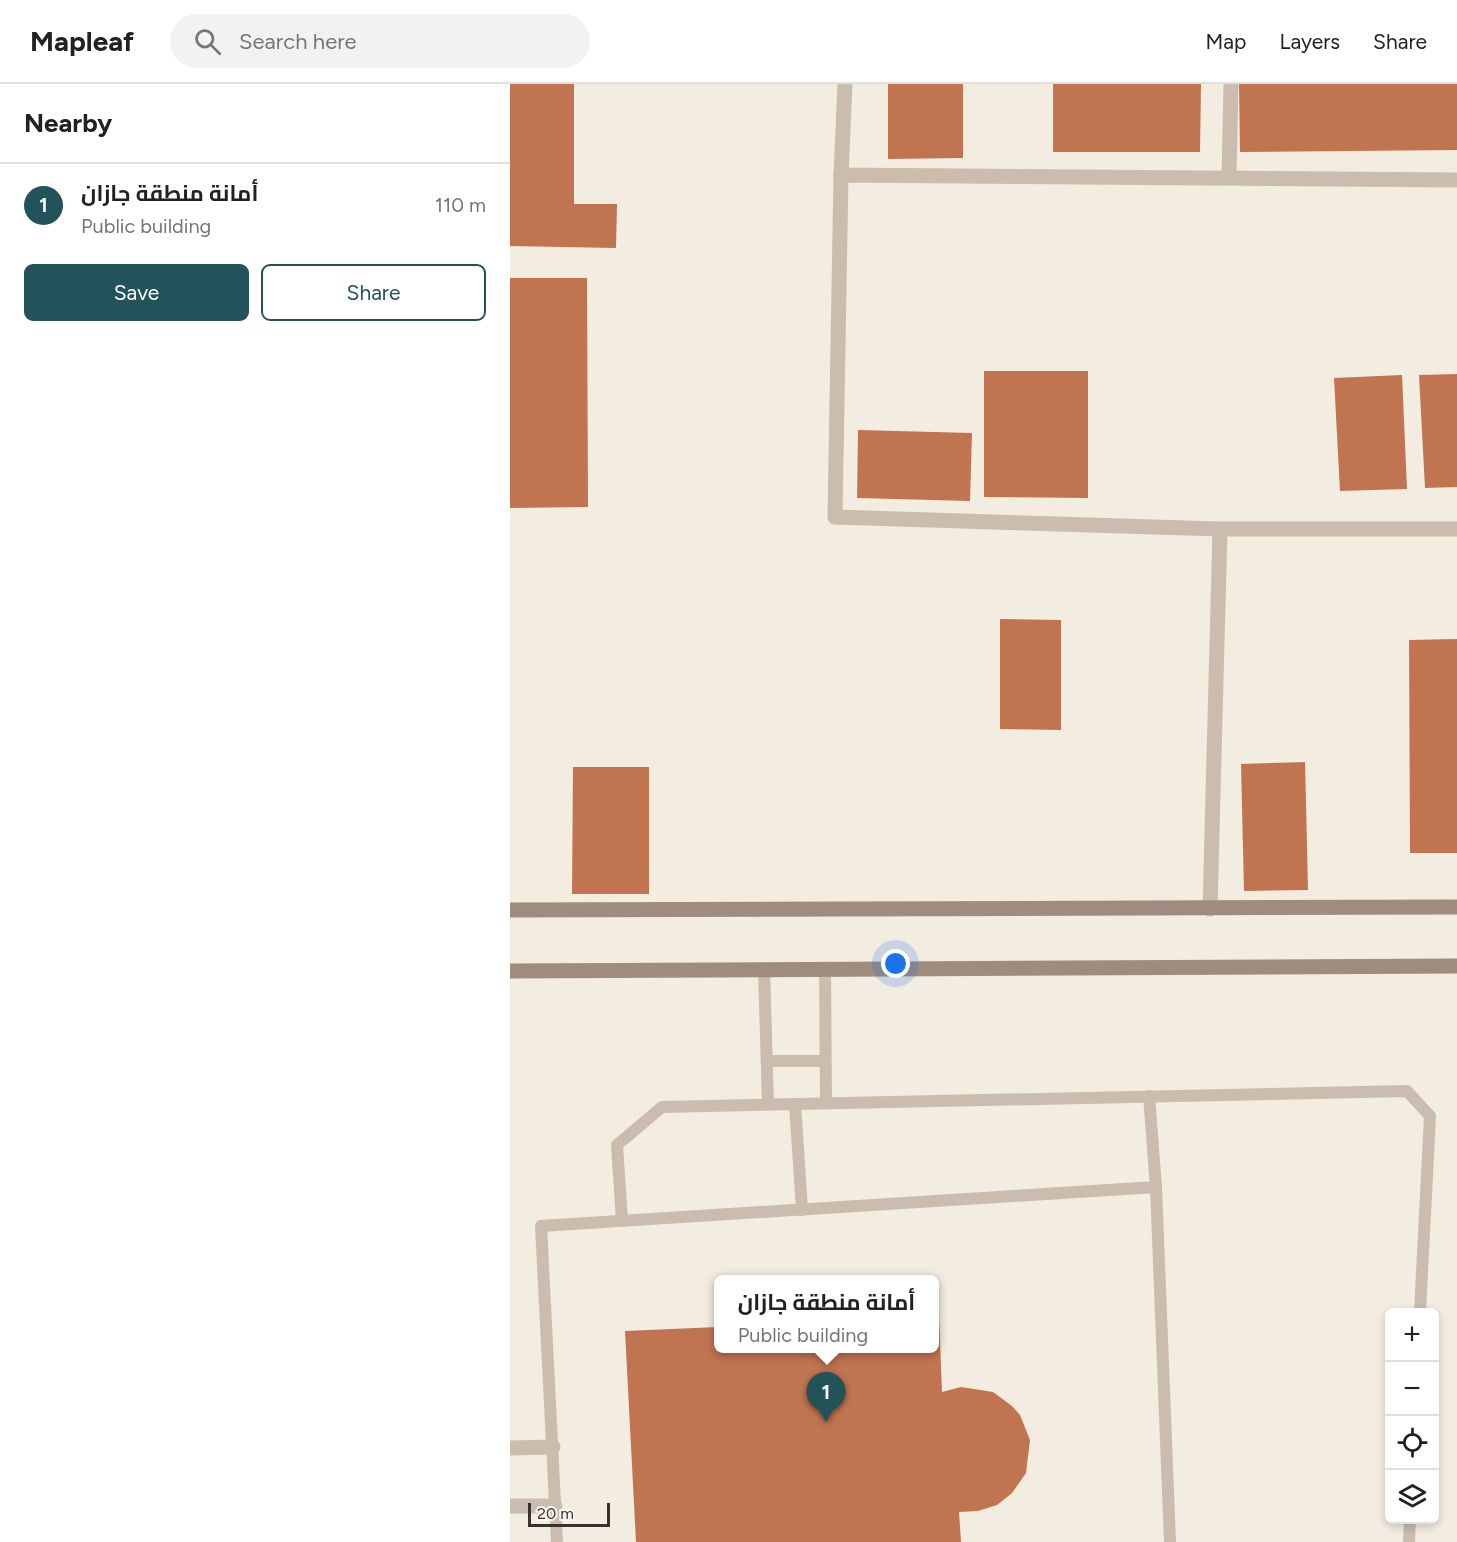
<!DOCTYPE html>
<html lang="en">
<head>
<meta charset="utf-8">
<style>
  :root { --surface:#fff; --page:#f2f2f2; --text:#202124; --muted:#757577; --line:#e0e0e0; --accent:#22525a }
  body { margin:0; font-family:Figtree,Cairo,sans-serif; background:var(--page); color:var(--text) }
  .controls { position:absolute; right:18px; bottom:18px; display:grid; overflow:hidden; border-radius:9px; box-shadow:0 3px 9px #0003 }
  .controls button { width:54px; height:54px; display:grid; place-items:center; padding:0; border:0; border-bottom:2px solid var(--line); background:var(--surface); color:var(--text); font:30px sans-serif }
  .scale { position:absolute; left:18px; bottom:15px; width:82px; box-sizing:border-box; padding-left:6px; border:3px solid #39312b; border-top:0; font-size:16px; line-height:21px; white-space:nowrap; color:#39312b; -webkit-text-stroke:4px #faf5ee; paint-order:stroke }
  .you { position:absolute; left:386px; top:880px; width:21px; height:21px; margin:-15px; border:4px solid #fff; border-radius:50%; background:#1a73e8; box-shadow:0 0 0 9px #1a73e833 }
  .badge { display:grid; place-items:center; width:39px; height:39px; border-radius:50%; background:var(--accent); color:#fff; font-size:20px; font-weight:700 }
  .pin { position:absolute; translate:-50% -50px; filter:drop-shadow(0 2px 3px #0008) }
  .pin::after { content:''; position:absolute; top:32px; width:21px; height:18px; background:inherit; clip-path:polygon(0 0,100% 0,50% 100%) }
  .popup { position:absolute; left:204px; top:1191px; width:225px; height:78px; box-sizing:border-box; display:grid; place-content:center; border-radius:9px; background:var(--surface); filter:drop-shadow(0 2px 4px #0005); font-size:20px; white-space:nowrap; color:var(--muted) }
  .popup b { font-size:22px; color:var(--text) }
  .popup::after { content:''; position:absolute; left:50%; top:100%; margin-left:-12px; border:12px solid transparent; border-top-color:var(--surface) }
  .list { margin:0; padding:0; list-style:none }
  h2 { display:flex; justify-content:space-between; align-items:center; height:78px; margin:0; padding:0 24px; font-size:26px }
  h2 small { font-size:20px; font-weight:400; color:var(--muted) }
  .list li { display:grid; grid-template-columns:39px 1fr auto; gap:18px; align-items:center; box-sizing:border-box; height:84px; padding:0 24px; border-top:2px solid var(--line) }
  .list b { display:block; font-size:22px; white-space:nowrap }
  .list p { margin:0; font-size:20px; white-space:nowrap; color:var(--muted) }
  .list em { font-size:20px; font-style:normal; color:var(--muted) }
  .actions { display:flex; gap:12px; padding:18px 24px }
  .actions a { flex:1; padding:14px 0; border:2px solid var(--accent); border-radius:9px; text-align:center; font-size:21px; color:var(--accent) }
  .actions .main { background:var(--accent); color:#fff }
  .icon { flex:none; width:33px; height:33px; fill:none; stroke:currentColor; stroke-width:2; stroke-linecap:round; stroke-linejoin:round }
  .map { position:relative; flex:none; width:947px; height:1458px; overflow:hidden }
  header { display:flex; align-items:center; gap:36px; box-sizing:border-box; height:84px; padding:0 30px; background:var(--surface); border-bottom:2px solid var(--line) }
  header strong { font-size:28px }
  nav { display:flex; gap:33px; margin-inline-start:auto; font-size:21px }
  .search { width:420px; height:54px; background:var(--page); display:flex; align-items:center; gap:15px; box-sizing:border-box; padding:0 21px; border-radius:33px; color:var(--muted); font-size:22px }
  main { display:flex }
  aside { flex:1; background:var(--surface) }
  .map>svg:first-child { display:block }
</style>
</head>
<body>
<header>
<strong>Mapleaf</strong>
<div class="search"><svg class="icon" aria-label="search" viewBox="0 0 24 24"><circle cx="10" cy="10" r="6"/><path d="M15 15l6 6"/></svg>Search here</div>
<nav><a>Map</a><a>Layers</a><a>Share</a></nav>
</header>
<main>
<aside>
<h2>Nearby<small></small></h2>
<ul class="list">
<li><span class="badge">1</span><div><b>أمانة منطقة جازان</b><p>Public building</p></div><em>110 m</em></li>
</ul>
<div class="actions"><a class="main">Save</a><a>Share</a></div>
</aside>
<div class="map">
<svg width="947" height="1458" viewBox="0 0 947 1458">
  <rect width="100%" height="100%" fill="#f3ece1"/>
  <g fill="#c17450">
    <path d="M0,0H64V120H107L106,164L0,162Z"/>
    <path d="M378,0H453V74L378,75Z"/>
    <path d="M543,0H691L690,68H543Z"/>
    <path d="M729,0H947V66L730,68Z"/>
    <path d="M0,194H77L78,423L0,424Z"/>
    <path d="M474,287H578V414L474,413Z"/>
    <path d="M947,290V403L915,404L909,291Z"/>
    <path d="M892,291L897,405L830,407L824,294Z"/>
    <path d="M348,346L462,349L460,417L347,414Z"/>
    <path d="M490,535L551,536V646L490,645Z"/>
    <path d="M947,555V769H900L899,556Z"/>
    <path d="M795,678L798,806L734,807L731,680Z"/>
    <path d="M63,683H139V810H62Z"/>
    <path d="M429,1231L432,1308L451,1303L483,1308L502,1322L510,1331L520,1356L516,1389L502,1409L487,1421L468,1427L449,1428L451,1458H126L115,1247L208,1243V1264H424V1232Z"/>
  </g>
  <g fill="none" stroke-linecap="round" stroke-linejoin="round">
    <g stroke="#cbbdad" stroke-width="12">
      <path d="M254,885L258,1020"/>
      <path d="M315,886L316,1018"/>
      <path d="M257,977H314"/>
      <path d="M639,1012L646,1103"/>
      <path d="M285,1020L292,1126"/>
      <path d="M112,1137L107,1061L152,1023L897,1007L920,1032L910,1228"/>
      <path d="M47,1458L31,1142L646,1103L660,1458"/>
      <path d="M899,1458L900,1436"/>
    </g>
    <g stroke="#cbbdad" stroke-width="15">
      <path d="M331,91L335,0"/>
      <path d="M719,93L721,0"/>
      <path d="M947,96L331,91L325,433L710,445H947"/>
      <path d="M700,825L710,445"/>
      <path d="M0,1364L43,1363"/>
      <path d="M0,1422H45"/>
    </g>
    <g stroke="#9f8c7e" stroke-width="15">
      <path d="M0,826L947,823"/>
      <path d="M0,887L947,882"/>
    </g>
  </g>
</svg>
<div class="controls">
<button>+</button>
<button>−</button>
<button><svg class="icon" aria-label="locate" viewBox="0 0 24 24"><circle cx="12" cy="12" r="6"/><path d="M12 2v4M12 18v4M2 12h4M18 12h4"/></svg></button>
<button><svg class="icon" aria-label="layers" viewBox="0 0 24 24"><path d="M12 4l9 5-9 5-9-5zM3 14l9 5 9-5"/></svg></button>
</div>
<div class="scale">20 m</div>
<div class="you"></div>
<div class="pin badge" style="left:316px;top:1338px">1</div>
<div class="popup"><b>أمانة منطقة جازان</b>Public building</div>
</div>
</main>
</body>
</html>
